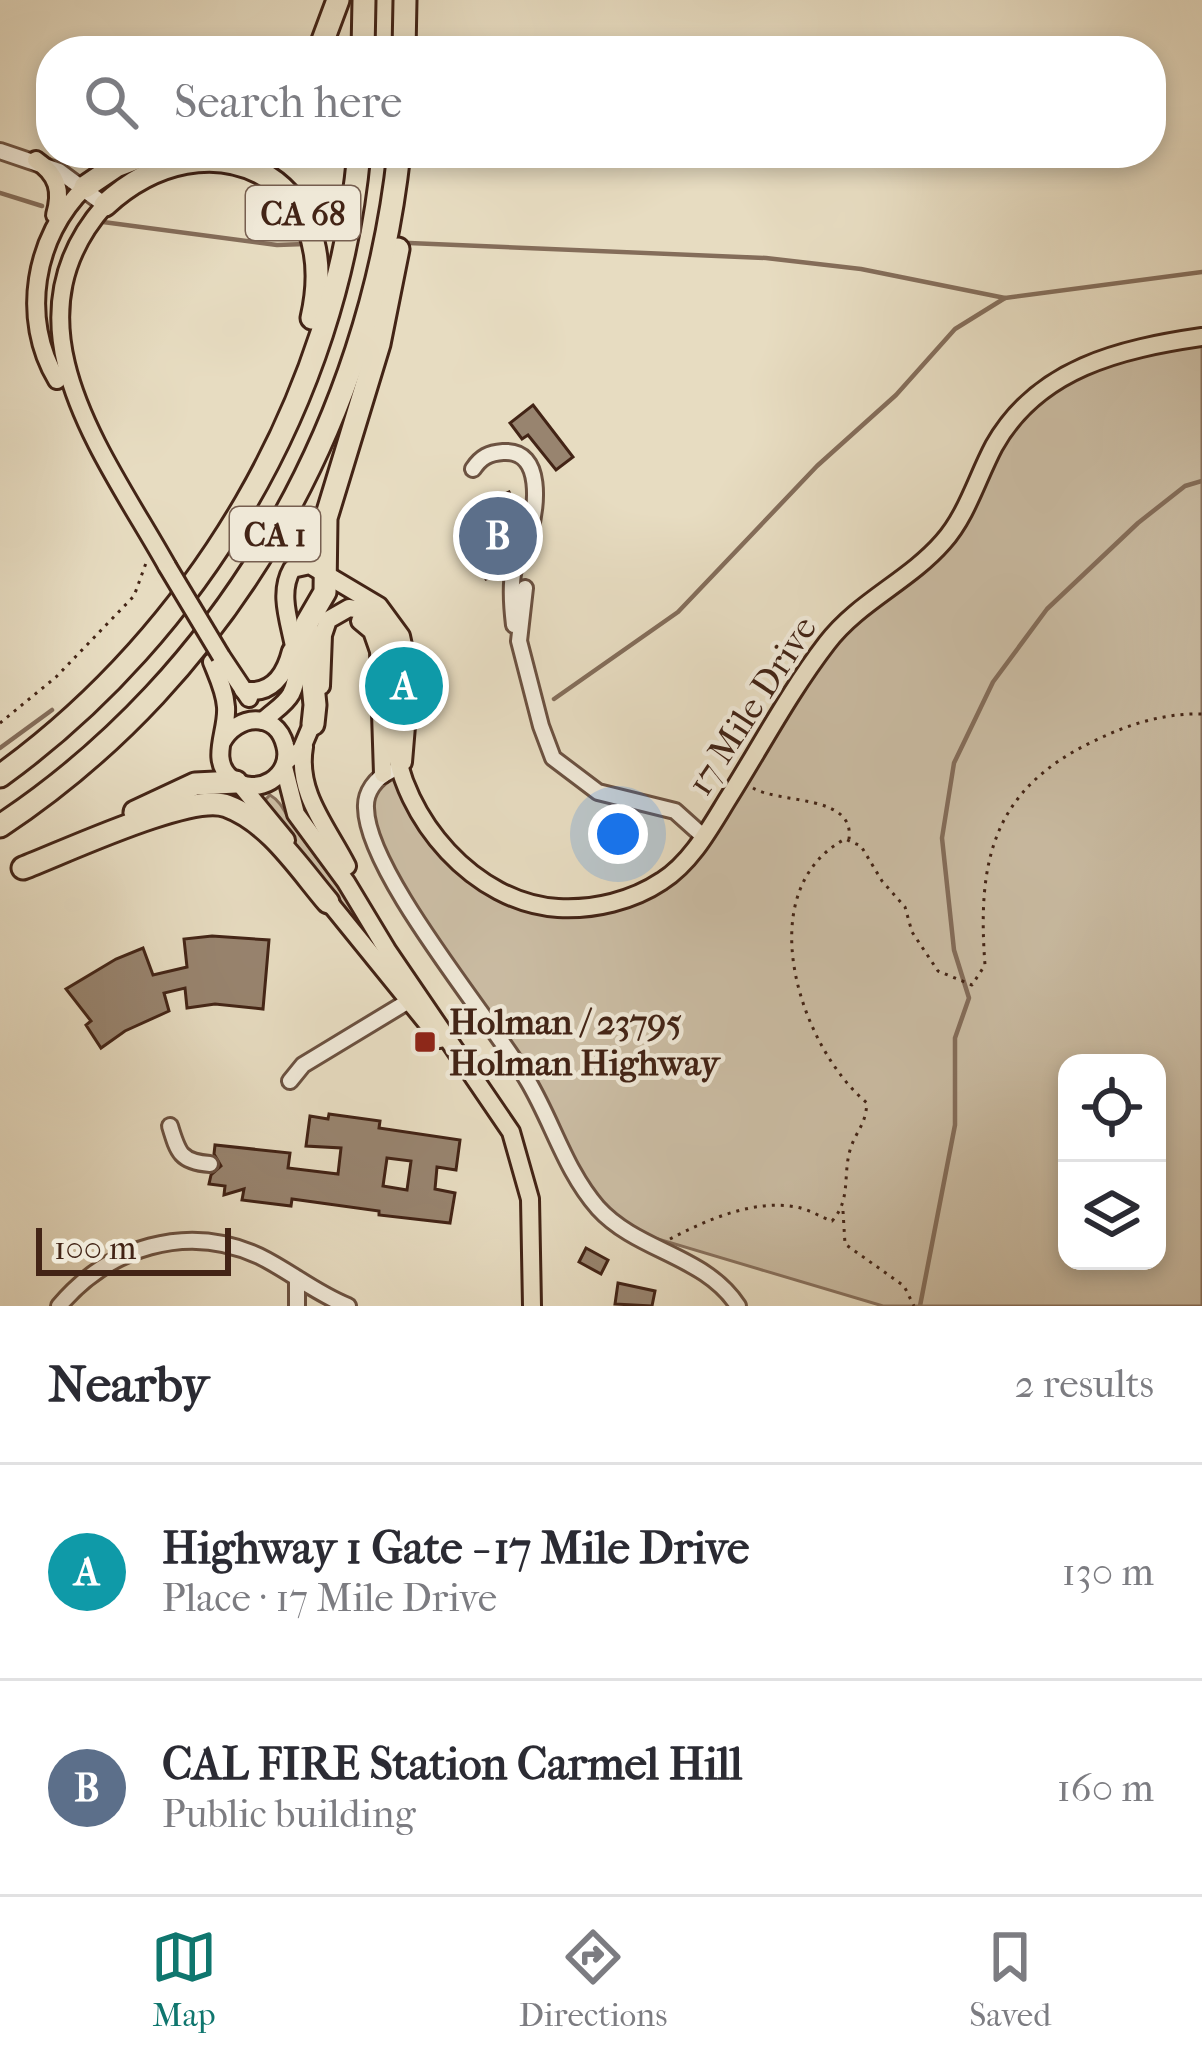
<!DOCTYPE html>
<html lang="en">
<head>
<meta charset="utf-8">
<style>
  :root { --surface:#fff; --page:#f2f2f3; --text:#2b2b33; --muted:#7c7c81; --line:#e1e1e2; --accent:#0f766e }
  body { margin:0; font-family:"IM FELL French Canon",serif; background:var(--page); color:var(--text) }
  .controls { position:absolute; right:36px; bottom:36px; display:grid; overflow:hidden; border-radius:24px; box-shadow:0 6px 18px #0003 }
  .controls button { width:108px; height:108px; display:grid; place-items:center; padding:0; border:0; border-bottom:3px solid var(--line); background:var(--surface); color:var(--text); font:60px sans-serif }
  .scale { position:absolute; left:36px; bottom:30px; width:195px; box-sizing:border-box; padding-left:12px; border:6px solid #432416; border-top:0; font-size:33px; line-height:42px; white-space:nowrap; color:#432416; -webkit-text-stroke:9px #efe8d7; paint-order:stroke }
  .you { position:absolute; left:618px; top:834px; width:42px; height:42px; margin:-30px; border:9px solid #fff; border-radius:50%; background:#1a73e8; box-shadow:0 0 0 18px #1a73e833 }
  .badge { display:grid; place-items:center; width:78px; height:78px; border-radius:50%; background:var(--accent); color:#fff; font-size:39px; font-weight:700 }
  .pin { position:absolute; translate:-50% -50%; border:6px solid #fff; box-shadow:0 3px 12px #0006 }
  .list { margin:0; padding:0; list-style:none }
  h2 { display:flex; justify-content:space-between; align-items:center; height:156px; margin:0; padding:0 48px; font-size:51px }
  h2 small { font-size:39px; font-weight:400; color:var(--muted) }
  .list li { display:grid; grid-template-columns:78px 1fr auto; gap:36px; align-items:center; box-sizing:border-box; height:216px; padding:0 48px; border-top:3px solid var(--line) }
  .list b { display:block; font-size:45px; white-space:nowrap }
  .list p { margin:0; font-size:39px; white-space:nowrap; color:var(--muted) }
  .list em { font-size:39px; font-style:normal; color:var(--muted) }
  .icon { flex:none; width:66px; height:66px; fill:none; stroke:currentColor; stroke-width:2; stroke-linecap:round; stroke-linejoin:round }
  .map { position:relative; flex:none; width:1202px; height:1306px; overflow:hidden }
  .search { position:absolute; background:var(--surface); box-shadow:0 6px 18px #0003; left:36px; right:36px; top:36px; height:132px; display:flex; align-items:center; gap:30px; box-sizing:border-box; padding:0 42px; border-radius:48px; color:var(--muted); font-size:45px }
  .sheet { height:588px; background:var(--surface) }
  nav { display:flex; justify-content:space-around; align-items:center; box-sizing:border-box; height:168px; border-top:3px solid var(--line); background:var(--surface); font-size:33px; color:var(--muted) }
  nav a { display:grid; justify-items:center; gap:6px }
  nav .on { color:var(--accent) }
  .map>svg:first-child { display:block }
</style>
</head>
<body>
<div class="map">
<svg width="1202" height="1306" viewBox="0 0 1202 1306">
  <rect width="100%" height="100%" fill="#e7dcc1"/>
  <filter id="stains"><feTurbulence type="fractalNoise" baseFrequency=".00167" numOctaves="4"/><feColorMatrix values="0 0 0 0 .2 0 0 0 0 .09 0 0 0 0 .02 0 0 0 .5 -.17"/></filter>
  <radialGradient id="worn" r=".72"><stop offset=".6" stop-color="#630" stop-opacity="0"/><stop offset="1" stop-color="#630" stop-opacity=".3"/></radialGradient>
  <g fill="#cbbda4" stroke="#87705d" stroke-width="3" fill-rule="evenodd">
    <path d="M1202,337V1306H883L621,1228L603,1214L536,1095L411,909L371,831L369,791L401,769L430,828L495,889L579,908L666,879L828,641L943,542L991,451L1052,382ZM1067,1063H1157V1261H1067Z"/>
    <path d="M270,795C282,802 285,814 293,825C324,867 354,907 380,952L331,895L264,801Z"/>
  </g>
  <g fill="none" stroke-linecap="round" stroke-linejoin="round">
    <g stroke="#846d5a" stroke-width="4.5">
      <path d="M0,193L42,206"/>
      <path d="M103,222L277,245L305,244"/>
      <path d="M409,243L766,258L861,269L1005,298L1202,272"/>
      <path d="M554,699L678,612L817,466L896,395L955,329L1005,298"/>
      <path d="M0,748L52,710"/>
      <path d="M920,1306L955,1125V1038L969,998L954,950L942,838L954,763L993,682L1047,609L1138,523L1185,486L1202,481"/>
    </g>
  </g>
  <g fill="#98846f" stroke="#432416" stroke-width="3" fill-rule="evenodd">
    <path d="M533,405L573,457L556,470L528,435L522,439L510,423Z"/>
    <path d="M509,492L521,518L518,532L509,537L512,545L501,556L502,572L486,579L469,544L486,534L480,521L493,514L488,502Z"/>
    <path d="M212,936L269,940L263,1009L215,1004L187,1008L185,988L164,993L169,1011L125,1031L101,1048L86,1025L91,1021L66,989L116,959L143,948L153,975L187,967L184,939Z"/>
    <path d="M329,1114L380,1121L379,1128L460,1140L456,1170L437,1167L435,1189L455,1193L450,1223L379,1215V1211L292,1199L291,1206L242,1200L244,1189L224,1195L225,1186L209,1184L211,1175L221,1166L214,1154L215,1145L290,1153L288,1168L338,1174L341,1148L306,1146L310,1116L328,1119ZM387,1158L411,1161L407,1190L383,1186Z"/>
    <path d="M586,1248L608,1260L601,1274L579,1262Z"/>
    <path d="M618,1283L655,1291L652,1306L615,1304Z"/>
  </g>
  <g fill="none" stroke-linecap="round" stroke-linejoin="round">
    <defs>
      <g id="minor">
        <path d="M0,151L59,171L105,205"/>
        <path d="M473,469C481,457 489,453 503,452C545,449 536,509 529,535C525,546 516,557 514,569C510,585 512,608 514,625"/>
        <path d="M525,588L519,641L541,726L553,758L598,792L675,811L704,837"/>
        <path d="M389,772C376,778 365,792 366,808C367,873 490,1018 528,1081C553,1123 565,1170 598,1208C638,1252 705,1255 738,1306"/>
        <path d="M290,1081L303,1065L407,1002"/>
        <path d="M170,1126C178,1153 181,1162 210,1164"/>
        <path d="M59,1306C108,1248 186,1222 259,1256C290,1271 315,1293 348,1306"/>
        <path d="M297,1306V1280"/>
      </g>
      <g id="major">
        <path d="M36,160C58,175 62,191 55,215"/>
        <path d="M105,205C0,324 104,454 167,566"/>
        <path d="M57,380C20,319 34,236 85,187"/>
        <path d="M360,621L372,631L379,651L383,774"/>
        <path d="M221,656L249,698"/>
        <path d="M212,662C218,677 225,691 226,707C228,731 209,760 231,778C256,799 294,776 285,745C276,710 236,715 222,742"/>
        <path d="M321,686L323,635L328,620L349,608C371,610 387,625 393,647C400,676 391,708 394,738C402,819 475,903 558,908C594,910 632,901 662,881C692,862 711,826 729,797C761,746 790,691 827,643C858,602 909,581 943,542C967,515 977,478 994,446C1038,368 1120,349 1202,337"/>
        <path d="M243,690C271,696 285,675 291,651"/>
        <path d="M263,721C272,712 285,705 291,694C311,655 270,607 292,569L310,565L379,606L401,636L410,678L403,762"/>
        <path d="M304,747C296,793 328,828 347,866"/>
        <path d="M286,761L301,750L315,717"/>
        <path d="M284,767L296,814L346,882L387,950L511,1132L530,1199L532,1306"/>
        <path d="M239,783L286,840"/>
        <path d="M324,896L440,1039"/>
      </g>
      <g id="highway">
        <path d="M319,51L338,0"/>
        <path d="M363,51L364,0"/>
        <path d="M404,51L405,0"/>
        <path d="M85,187L116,166L150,153"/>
        <path d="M105,205C208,110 345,175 312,318"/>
        <path d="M313,724L315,705L307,623L325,592L326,518L379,344L398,249"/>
        <path d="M0,776C199,632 337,399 359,153"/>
        <path d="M135,812L195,784L236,782"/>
        <path d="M0,826C228,675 370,422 399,153"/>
        <path d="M23,868C63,853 191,792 227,806C270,822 299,868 328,902"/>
      </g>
    </defs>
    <use href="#minor" stroke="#6c5241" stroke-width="20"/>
    <use href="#major" stroke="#432416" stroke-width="22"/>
    <use href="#highway" stroke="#432416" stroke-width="27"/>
    <g stroke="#432416" stroke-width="3" stroke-dasharray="3 6" stroke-linecap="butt">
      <path d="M0,723L56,677L134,596L146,563"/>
      <path d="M753,788C780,804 855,794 849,839"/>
      <path d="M843,1211L845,1244L904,1286L914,1306"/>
      <path d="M670,1239C706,1220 754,1199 796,1207C808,1209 821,1217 832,1221C852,1199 842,1173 851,1147C858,1128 865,1126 867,1103C799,1046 749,891 845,839L861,846L882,881L905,907L912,932L938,971L972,985L985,965C977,860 993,789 1094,741C1129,724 1164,713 1202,714"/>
    </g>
    <use href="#minor" stroke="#efe8d7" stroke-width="14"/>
    <use href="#major" stroke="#e7dcc1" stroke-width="16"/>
    <use href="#highway" stroke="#e7dcc1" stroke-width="21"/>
    <defs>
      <path id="major-bridge" d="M167,566L221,656"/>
    </defs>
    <use href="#major-bridge" stroke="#432416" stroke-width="22" stroke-linecap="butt"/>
    <use href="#major-bridge" stroke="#e7dcc1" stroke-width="16"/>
  </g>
  <rect fill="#8f2418" stroke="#efe8d7" stroke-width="4.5" x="413" y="1030" width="24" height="24" rx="6"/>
  <g text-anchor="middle" stroke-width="9" stroke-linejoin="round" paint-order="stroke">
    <g fill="#efe8d7" stroke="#775f50" stroke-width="3">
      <rect x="246" y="186" width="114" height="54" rx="9"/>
      <rect x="230" y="507" width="90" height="54" rx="9"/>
    </g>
    <g font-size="33" font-weight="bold" fill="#432416">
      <text x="303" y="225">CA 68</text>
      <text x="275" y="546">CA 1</text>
    </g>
    <g font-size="36" fill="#432416" stroke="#efe8d7">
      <text transform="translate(751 705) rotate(-57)" y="13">17 Mile Drive</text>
    </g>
    <g font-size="36" font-weight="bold" fill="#432416" stroke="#efe8d7" text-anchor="start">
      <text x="449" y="1034">Holman / 23795<tspan x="449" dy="41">Holman Highway</tspan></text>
    </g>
  </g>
  <rect width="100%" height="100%" filter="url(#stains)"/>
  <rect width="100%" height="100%" fill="url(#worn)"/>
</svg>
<div class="controls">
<button><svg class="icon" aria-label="locate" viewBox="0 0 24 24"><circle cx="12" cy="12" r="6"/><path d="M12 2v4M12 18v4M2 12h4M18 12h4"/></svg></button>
<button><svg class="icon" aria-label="layers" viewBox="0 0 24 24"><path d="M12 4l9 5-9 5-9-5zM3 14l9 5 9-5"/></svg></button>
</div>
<div class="scale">100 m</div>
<div class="you"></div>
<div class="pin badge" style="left:404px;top:686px;background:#0f9aa8">A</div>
<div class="pin badge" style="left:498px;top:536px;background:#5c6f8a">B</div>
<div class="search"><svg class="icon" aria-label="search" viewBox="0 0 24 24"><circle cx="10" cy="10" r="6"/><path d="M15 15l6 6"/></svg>Search here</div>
</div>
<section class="sheet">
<h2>Nearby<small>2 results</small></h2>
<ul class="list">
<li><span class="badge" style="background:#0f9aa8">A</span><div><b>Highway 1 Gate - 17 Mile Drive</b><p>Place · 17 Mile Drive</p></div><em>130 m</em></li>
<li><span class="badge" style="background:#5c6f8a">B</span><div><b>CAL FIRE Station Carmel Hill</b><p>Public building</p></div><em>160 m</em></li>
</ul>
</section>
<nav>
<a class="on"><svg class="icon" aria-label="map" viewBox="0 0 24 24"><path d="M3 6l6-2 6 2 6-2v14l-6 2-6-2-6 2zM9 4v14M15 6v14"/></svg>Map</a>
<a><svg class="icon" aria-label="directions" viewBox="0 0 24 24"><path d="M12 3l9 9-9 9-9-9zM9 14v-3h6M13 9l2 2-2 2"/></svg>Directions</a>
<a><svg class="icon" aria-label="saved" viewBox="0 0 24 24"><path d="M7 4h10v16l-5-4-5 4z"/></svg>Saved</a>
</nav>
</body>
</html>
